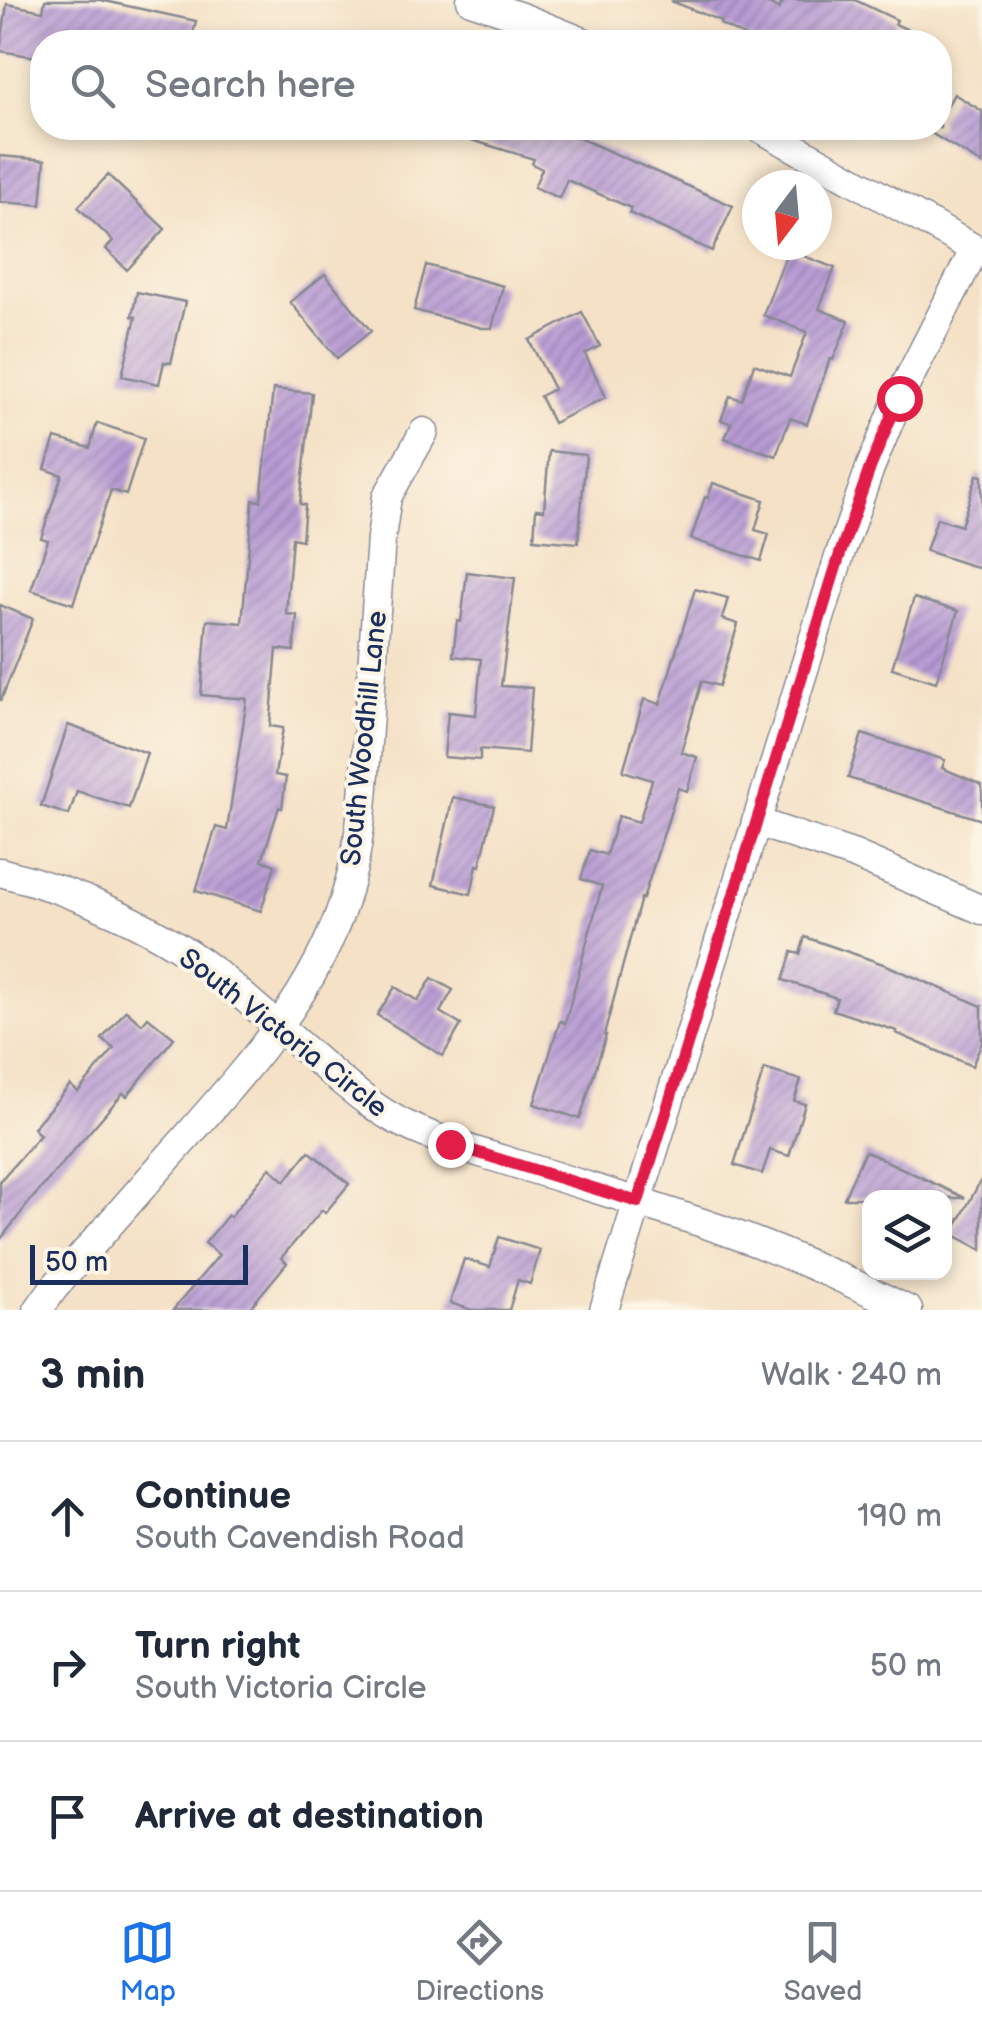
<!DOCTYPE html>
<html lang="en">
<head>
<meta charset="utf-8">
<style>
  :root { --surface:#fff; --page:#f2f2f3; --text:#1f2937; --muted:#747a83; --line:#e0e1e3; --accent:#1a73e8 }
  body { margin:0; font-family:"Balsamiq Sans",sans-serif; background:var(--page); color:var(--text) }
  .controls { position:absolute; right:30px; bottom:30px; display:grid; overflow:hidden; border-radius:20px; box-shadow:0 5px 15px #0003 }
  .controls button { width:90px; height:90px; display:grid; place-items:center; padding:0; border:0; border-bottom:2px solid var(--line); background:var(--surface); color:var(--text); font:50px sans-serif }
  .compass { position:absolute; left:742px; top:170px; width:90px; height:90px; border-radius:50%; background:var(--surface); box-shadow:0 5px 15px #0003; rotate:196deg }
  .scale { position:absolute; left:30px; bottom:25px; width:218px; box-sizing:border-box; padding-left:10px; border:5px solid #1b2f5e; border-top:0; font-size:28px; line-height:35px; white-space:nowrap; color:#1b2f5e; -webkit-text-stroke:8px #fcf5e5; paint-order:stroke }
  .stop { position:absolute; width:30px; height:30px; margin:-22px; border:8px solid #e11d48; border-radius:50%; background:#fff }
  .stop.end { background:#e11d48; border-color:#fff; box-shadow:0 2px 10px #0008 }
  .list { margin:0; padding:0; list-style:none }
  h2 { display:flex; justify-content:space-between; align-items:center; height:130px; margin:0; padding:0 40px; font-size:42px }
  h2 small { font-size:32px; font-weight:400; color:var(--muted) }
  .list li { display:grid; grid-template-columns:65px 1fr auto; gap:30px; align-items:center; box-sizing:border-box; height:150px; padding:0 40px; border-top:2px solid var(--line) }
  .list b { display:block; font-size:38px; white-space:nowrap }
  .list p { margin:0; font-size:32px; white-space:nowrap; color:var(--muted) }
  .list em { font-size:32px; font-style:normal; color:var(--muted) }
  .icon { flex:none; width:55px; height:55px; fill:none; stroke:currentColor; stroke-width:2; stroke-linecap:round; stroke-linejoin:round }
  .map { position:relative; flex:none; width:982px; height:1310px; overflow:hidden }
  .search { position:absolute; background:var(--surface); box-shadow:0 5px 15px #0003; left:30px; right:30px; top:30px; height:110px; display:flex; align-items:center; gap:25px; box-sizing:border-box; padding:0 35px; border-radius:40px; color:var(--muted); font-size:38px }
  .sheet { height:580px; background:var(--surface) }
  nav { display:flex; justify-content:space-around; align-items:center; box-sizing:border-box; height:140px; border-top:2px solid var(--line); background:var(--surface); font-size:28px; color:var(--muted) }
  nav a { display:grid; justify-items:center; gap:5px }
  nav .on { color:var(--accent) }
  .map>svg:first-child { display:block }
</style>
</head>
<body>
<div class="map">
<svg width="982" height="1310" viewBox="0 0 982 1310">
  <defs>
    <pattern id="building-hatch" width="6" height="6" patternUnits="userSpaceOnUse" patternTransform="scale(2.5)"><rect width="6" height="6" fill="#b79bd4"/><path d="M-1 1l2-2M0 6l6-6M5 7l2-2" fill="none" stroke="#947faf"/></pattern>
  </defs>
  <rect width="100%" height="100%" fill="#fcf5e5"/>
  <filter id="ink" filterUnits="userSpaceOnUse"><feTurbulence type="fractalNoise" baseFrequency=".01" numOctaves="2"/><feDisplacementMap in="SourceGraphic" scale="20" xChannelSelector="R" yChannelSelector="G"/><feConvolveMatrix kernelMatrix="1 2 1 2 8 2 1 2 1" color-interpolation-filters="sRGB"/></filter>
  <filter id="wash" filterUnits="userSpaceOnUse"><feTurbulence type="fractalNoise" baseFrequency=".0048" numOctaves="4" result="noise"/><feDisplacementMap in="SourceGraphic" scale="40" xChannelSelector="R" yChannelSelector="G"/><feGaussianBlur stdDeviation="2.25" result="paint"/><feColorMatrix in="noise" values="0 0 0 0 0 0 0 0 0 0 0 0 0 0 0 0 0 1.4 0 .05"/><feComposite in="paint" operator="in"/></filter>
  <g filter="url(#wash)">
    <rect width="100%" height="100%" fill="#f4e1c6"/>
    <g id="blocks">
      <g fill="url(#building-hatch)">
        <path d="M45,0H100L196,21L191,42H42V58L0,51L7,4L43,11Z"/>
        <path d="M760,0L779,9L784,0H855L897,20L895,24L935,42H756L720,24L721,21L671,1Z"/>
        <path d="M954,94L982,111V164L931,133L934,128H940V118Z"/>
        <path d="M449,128H557L733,206L712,251L629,213L631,208L567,180L559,198L534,187L542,169L532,164L534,159L448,133Z"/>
        <path d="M0,156L45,160L41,205L0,202Z"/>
        <path d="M108,175L165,229L127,270L106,249L113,241L78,207Z"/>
        <path d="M788,250L835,268L819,309L849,321L833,360L830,359L807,424L790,418L776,456L725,438L731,423L721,420L730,396L742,400L754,364L790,377L807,332L763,315Z"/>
        <path d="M426,265L503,286L492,328H482L414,310Z"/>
        <path d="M325,274L371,331L337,358L290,302Z"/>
        <path d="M137,292L185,302L171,363L164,362L159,384L122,376L136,317L132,316Z"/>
        <path d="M582,312L600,346L585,354L606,397L553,423L540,396L554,389L529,340Z"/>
        <path d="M273,389L312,393L300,504L305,505L302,540L292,538L286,614L297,615L294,651L277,649L270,726L283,728L275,775L286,777L282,808L279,807L262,860L275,865L261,911L196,891L216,827L227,830L247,699L201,695L207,620L242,623L253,500L261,501Z"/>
        <path d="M97,423L144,438L126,495L111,490L73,604L31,590L48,540L41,538L62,475L45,469L55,438L90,448Z"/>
        <path d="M549,451L586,455L578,543L534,539L536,509L544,510Z"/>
        <path d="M977,475L982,476V569L926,551L937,518L961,526Z"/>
        <path d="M713,483L764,500L755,530L769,534L761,561L691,539L705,497L708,498Z"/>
        <path d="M467,572L515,578L501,686L532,688L527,753L480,749V760L444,757L448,712L476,715L481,659L453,656L457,621L461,622Z"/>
        <path d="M695,589L728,598L722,619L738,624L719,686L702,681L681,752L697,757L687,791L678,788L643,899L641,898L604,1035H606L580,1119L534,1104L560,1021L565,1023L602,886L581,879L590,850L606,855L618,816L639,822L652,780L623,771L644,699L660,704Z"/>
        <path d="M914,598L958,611L936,682L892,668Z"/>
        <path d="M0,605L33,619L1,700L0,699Z"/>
        <path d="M68,725L147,753L129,808L77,791L69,815L41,806Z"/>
        <path d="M862,734L945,760L942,768L982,785V820L848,778Z"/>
        <path d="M453,797L494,806L480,866L477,865L471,894L433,885Z"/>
        <path d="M805,937L886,965L982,1006V1042L972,1066L896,1033L897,1031L833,1010L837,998L783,980L792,952L800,954Z"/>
        <path d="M432,978L453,990L440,1012L461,1025L443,1056L377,1015L395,987L418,1001Z"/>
        <path d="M126,1010L142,1024L148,1017L174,1038L127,1096L123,1093L31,1200L0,1240V1181L40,1135L33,1128L70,1085L78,1092L114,1049L102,1039Z"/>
        <path d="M764,1069L801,1080L794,1101L805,1104L789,1156L770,1150L762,1174L734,1165Z"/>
        <path d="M309,1151L349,1184L325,1213L322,1210L281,1258L287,1263L248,1310H173L219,1255L205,1243L228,1215L230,1217L270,1168L285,1181Z"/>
        <path d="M865,1151L965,1198H844Z"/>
        <path d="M982,1178V1250L952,1234Z"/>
        <path d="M499,1237L540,1250L530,1284L518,1280L509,1310H472L450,1303L464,1259L490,1267Z"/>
      </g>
    </g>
  </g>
  <g filter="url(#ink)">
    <use href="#blocks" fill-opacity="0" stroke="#888892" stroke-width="2.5"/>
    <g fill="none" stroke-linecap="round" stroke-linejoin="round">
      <defs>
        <g id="street">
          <path d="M471,0L521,17L583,42"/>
          <path d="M760,128L982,253"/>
          <path d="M756,822L855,855L982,910"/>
          <path d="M0,872C76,891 163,929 223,979C256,1007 288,1035 320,1063C348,1086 373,1109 406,1125C442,1142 481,1153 520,1165C573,1182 626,1198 678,1215C758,1240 834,1273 908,1310"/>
          <path d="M38,1310L53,1289C97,1239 140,1189 184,1140C248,1067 314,995 344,901C362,846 364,786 368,728C372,664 377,601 381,538L387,497L424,432"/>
          <path d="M604,1310L840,554L870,468L899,398L975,249"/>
        </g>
      </defs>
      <use href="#street" stroke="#888892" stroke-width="31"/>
      <use href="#street" stroke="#fff" stroke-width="28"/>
    </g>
  </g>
  <g fill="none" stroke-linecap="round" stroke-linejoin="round" filter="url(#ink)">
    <path stroke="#e11d48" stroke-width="12" d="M450,1144L638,1202L840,554L870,468L899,398"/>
  </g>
  <g text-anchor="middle" stroke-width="8" stroke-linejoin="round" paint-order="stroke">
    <g font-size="28" fill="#1b2f5e" stroke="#fcf5e5">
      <text transform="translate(363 738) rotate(-84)" y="10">South Woodhill Lane</text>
      <text transform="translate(284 1032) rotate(38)" y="10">South Victoria Circle</text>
    </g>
  </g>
</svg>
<div class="controls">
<button><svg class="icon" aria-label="layers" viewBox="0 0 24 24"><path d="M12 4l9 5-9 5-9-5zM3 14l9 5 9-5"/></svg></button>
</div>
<svg class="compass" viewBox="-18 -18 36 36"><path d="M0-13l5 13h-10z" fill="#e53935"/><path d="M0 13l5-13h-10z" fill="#747a83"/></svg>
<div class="scale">50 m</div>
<div class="stop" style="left:899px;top:398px"></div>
<div class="stop end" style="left:450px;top:1144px"></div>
<div class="search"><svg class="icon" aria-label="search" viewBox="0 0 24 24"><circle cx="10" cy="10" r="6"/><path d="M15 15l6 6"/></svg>Search here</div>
</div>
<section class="sheet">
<h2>3 min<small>Walk · 240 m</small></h2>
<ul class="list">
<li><svg class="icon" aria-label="ahead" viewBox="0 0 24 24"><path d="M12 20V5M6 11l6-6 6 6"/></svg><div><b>Continue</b><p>South Cavendish Road</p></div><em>190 m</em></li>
<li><svg class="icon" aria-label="right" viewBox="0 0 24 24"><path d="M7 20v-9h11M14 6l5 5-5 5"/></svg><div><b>Turn right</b><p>South Victoria Circle</p></div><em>50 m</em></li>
<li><svg class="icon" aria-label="arrive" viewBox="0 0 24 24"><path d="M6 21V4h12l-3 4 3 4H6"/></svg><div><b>Arrive at destination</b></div></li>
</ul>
</section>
<nav>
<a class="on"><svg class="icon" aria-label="map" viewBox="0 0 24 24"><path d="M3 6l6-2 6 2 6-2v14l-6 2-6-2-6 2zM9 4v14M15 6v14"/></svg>Map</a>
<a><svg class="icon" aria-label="directions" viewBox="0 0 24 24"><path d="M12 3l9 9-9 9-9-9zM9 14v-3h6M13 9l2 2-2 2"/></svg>Directions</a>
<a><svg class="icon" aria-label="saved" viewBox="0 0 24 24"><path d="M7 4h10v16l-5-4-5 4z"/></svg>Saved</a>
</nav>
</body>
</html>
